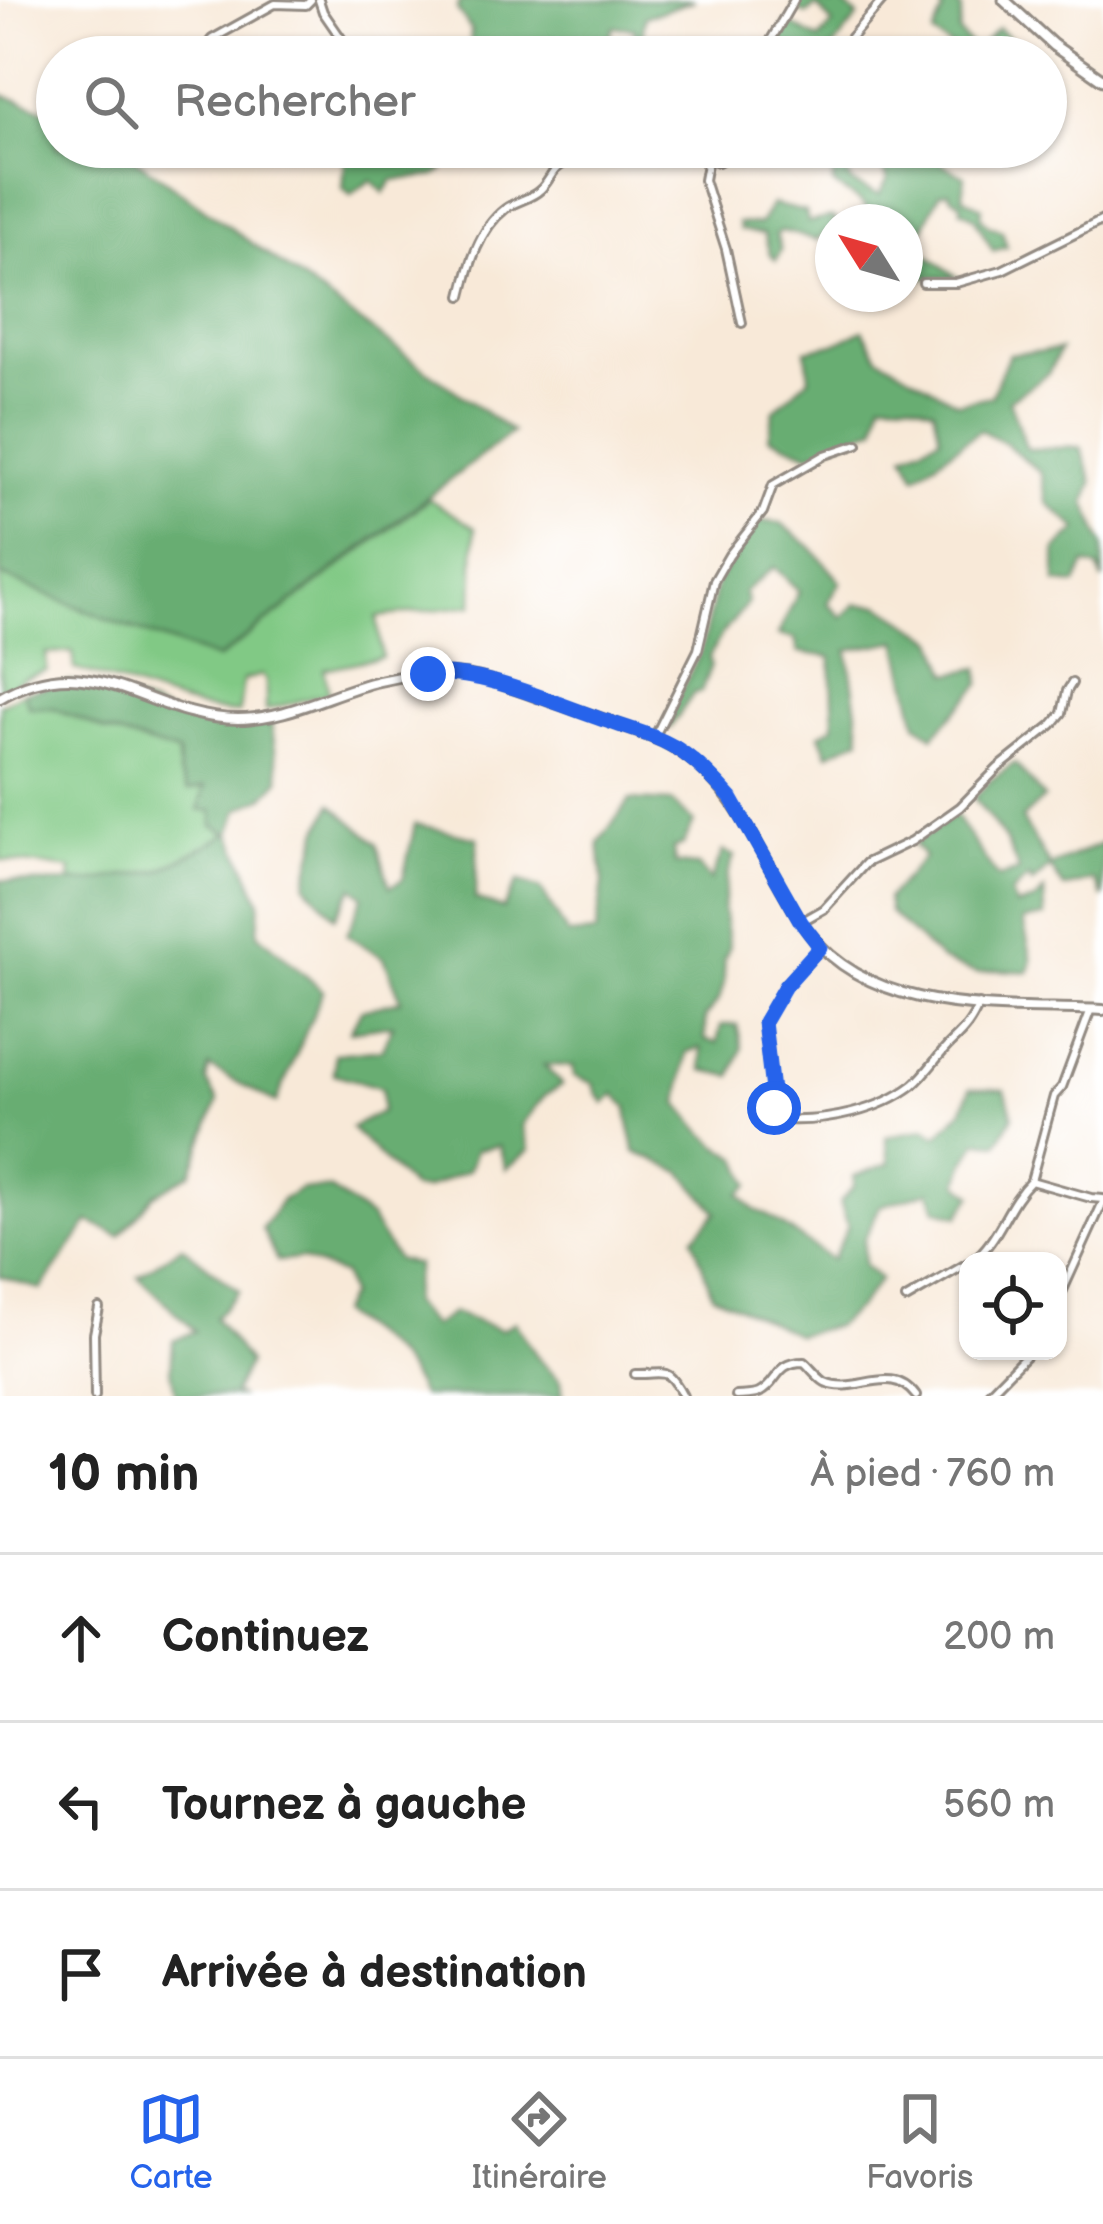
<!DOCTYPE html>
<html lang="fr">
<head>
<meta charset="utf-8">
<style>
  :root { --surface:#fff; --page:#f6f6f6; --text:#222; --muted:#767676; --line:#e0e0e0; --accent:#2563eb }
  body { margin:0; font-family:"Balsamiq Sans",sans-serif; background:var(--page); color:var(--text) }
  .controls { position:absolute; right:36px; bottom:36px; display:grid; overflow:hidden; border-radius:24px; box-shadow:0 3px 9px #0004 }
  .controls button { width:108px; height:108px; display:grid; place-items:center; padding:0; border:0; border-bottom:3px solid var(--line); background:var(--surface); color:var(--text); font:60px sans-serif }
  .compass { position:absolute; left:815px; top:204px; width:108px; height:108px; border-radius:50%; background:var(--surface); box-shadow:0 3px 9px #0004; rotate:307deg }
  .stop { position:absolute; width:36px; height:36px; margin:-27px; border:9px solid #2563eb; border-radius:50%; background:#fff }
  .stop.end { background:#2563eb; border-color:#fff; box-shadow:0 3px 12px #0008 }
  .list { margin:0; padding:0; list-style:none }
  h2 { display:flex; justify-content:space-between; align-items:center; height:156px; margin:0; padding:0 48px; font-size:51px }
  h2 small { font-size:39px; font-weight:400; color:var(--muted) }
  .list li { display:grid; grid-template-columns:78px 1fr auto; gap:36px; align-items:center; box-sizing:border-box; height:168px; padding:0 48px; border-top:3px solid var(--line) }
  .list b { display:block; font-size:45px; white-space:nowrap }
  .list em { font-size:39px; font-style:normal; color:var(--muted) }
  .icon { flex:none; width:66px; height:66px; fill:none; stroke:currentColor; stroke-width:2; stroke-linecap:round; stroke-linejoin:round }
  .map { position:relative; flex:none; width:1103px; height:1396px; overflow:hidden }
  .search { position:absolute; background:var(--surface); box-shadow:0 3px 9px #0004; left:36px; right:36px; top:36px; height:132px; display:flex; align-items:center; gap:30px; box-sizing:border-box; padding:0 42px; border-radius:66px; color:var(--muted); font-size:45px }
  .sheet { height:660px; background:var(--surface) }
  nav { display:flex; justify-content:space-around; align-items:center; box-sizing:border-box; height:168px; border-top:3px solid var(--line); background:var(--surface); font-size:33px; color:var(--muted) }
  nav a { display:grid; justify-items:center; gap:6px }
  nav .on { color:var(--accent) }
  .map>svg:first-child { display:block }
</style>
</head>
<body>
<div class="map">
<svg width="1103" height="1396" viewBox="0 0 1103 1396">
  <rect width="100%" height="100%" fill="#fff"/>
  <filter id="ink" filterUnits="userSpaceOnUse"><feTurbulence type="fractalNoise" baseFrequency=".00833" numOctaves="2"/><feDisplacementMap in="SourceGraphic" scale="24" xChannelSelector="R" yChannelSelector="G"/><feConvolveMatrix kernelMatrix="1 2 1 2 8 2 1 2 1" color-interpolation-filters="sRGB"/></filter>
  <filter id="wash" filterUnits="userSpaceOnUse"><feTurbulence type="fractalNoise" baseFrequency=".004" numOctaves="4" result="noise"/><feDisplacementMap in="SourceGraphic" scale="48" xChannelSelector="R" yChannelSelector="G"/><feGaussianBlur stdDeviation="2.7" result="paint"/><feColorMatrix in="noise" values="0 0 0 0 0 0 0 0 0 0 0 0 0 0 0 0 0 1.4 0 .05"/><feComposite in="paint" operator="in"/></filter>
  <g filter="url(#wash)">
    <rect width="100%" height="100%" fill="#f8e9d8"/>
    <g fill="#81c985" stroke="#567a58" stroke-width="3">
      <path d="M429,499L475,528L473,605L377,617L382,657L324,669L329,693L266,710V680L262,675L243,680L239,713C181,711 130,682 74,669L73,652L46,654L47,671L24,678L0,691V575L112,621L218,659Z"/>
      <path d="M24,692L29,707L54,708L106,731L178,753L179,774L206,786L214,811L213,825L226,833L231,832L160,870L89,882H70L71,869L0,860V705Z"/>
    </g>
    <g fill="#68ad72" stroke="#4a6c4e" stroke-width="3">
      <path d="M460,0H695L645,17L640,51L649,57H632L635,28L613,27L607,49H597L595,57H470L471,30L457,9Z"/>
      <path d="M798,0H817L832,5L839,0L858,17L826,57L776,41L787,22L819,40L833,24L816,6L807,14L794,8Z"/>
      <path d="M937,0H952L962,9L959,33L976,51L998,28L1021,48L1013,57H947L951,47L933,35L943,12Z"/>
      <path d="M0,94L57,114V147H119L512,432L218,659L112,621L0,575Z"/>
      <path d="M346,147L392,159L405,147H429L428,152L443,170L435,176L393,180L384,193L371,180L351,195L343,189Z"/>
      <path d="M885,147H916L917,153L933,147L944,165L965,176L963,197L982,207L981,218L989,226L1002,231L1007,247L993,251L974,217L961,210V203L951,196L949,191L940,193L915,246L957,277H915L905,283V222H870L872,218L862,203L833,184V164H843L852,183L879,195L888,179L882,166Z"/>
      <path d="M772,204L806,212L808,222L832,217L839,222H833V234L830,231L817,240L782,231L776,234L781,250L776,260L770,255L764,234L740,230L738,223L760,224Z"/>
      <path d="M863,330L878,356L958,403L991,396L1009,354L1060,350L1048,374L1009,400L1027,449L1081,447L1093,483L1086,502L1103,545V581L1098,568L1085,564L1076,585L1056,583V550L1078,529L1047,503L1041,473L1005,443L980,430L916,476L905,454L940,437L934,409L910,401L882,400L876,427L809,454L769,437L774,410L809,378L806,350L834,344Z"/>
      <path d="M760,521L781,523L811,547L841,582L828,603L842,617L856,604L880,605L936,640L949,674L979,668L981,684L933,736L917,724L898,641L848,650L861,738L828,754L820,734L834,726L831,657L798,652L795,639L778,635L799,591L774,567L744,592L748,603L722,634L709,657L711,665L701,692L694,693L670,728L665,723L701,651L717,583L733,555Z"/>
      <path d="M70,682L97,685L165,712L214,723H271L280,780L263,798L239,809L231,833L260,901L258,933L323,991L276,1103L209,1067L206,1080L218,1101L191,1173L154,1195L120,1236L89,1222L41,1290L0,1276V880L29,883L89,882L160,871L229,833L213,825V811L199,810L205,787L188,791L179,774L178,753L106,731L54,708L29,707L24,692Z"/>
      <path d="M1015,763L1044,798L1022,819L1050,866L1103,843V898L1094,880L1064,888L1050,867L1032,884L1029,877L1011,894L1016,906L1035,901L1044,891L1045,917L1023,921L1032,960L1029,972L997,970L976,973L942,961L889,912L887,899L924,857L914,844L955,815L998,878L1019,871L1005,839L974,798L991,780Z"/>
      <path d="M630,800L672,802L694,822L683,845L673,849L675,864L698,866L711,880L723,851L734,856L727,877L723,909L729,948L724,960V983L719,1000L705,1017V1040L717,1043L721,1025H737L742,1048L732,1076L703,1070L701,1048L687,1052L679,1103L700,1129L720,1147L739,1158L750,1185L740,1194L755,1210L766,1214L832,1260L848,1226L840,1202L854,1186V1176L890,1163L886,1137L925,1128L937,1136L962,1111L970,1088L1005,1090L1013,1116L998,1143L978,1141L965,1163L959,1183L973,1195L959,1216L936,1209L930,1191L880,1206L864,1240V1265L880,1279L858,1308L835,1326L797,1335L712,1294L693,1238L717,1212L682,1172L635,1152C634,1136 626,1123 628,1107L615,1094L605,1103L598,1095L593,1083L574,1076L573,1066L544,1065L562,1085L544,1096L522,1125L530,1150L506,1169L499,1146L476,1150L469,1170L425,1189H413L351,1128L382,1111V1088L334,1074L335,1054L382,1049L393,1025L350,1031L361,1010L401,1000L384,958L347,935L363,896L353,887L335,917L306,884L319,831L332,804L377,843L390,887L403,879L415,824L478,838L475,899L503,909L518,881L541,889L568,935L596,933L603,882L599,842Z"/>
      <path d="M301,1189H330L370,1218L396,1259L417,1265L411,1303L433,1326L453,1313L501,1330L515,1322L539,1359L561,1381L563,1396H421C404,1355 374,1339 339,1313L349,1295L343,1275L302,1259L277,1261L262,1229L282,1200Z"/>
      <path d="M182,1246L239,1291L215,1318L248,1363L233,1393L238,1396H176L171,1370L173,1341L195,1331L138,1276Z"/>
    </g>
  </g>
  <g filter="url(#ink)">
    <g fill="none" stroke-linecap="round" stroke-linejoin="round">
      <defs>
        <g id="minor">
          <path d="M319,0L323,12L354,57"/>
          <path d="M198,57L212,39L275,4L306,5L311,0"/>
          <path d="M761,57L794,0"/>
          <path d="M834,57L883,0"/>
          <path d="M604,147L672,153L695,147"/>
          <path d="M702,147L708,158L718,162L745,147"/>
          <path d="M708,158L704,180L726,249L742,323"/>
          <path d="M923,283H956L1002,270L1103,220"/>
          <path d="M462,296C469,266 479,229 505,209C515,201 531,199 540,190C551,180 551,169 566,162L572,147"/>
          <path d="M654,738L698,650L714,581L729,555L763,512L773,485L825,455L858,444"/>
          <path d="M801,922L824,909L866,863L912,841L960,807L998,768L1052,725L1062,713L1067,691L1072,683"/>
          <path d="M821,947L785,985L764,1022L774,1108L785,1120C827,1122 879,1111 913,1085C928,1072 938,1055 952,1042C965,1030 972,1021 979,1004"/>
          <path d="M1031,1181L1054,1096L1062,1087L1091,1009"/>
          <path d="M972,1261C1000,1240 1006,1205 1031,1181L1091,1198L1103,1199"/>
          <path d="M906,1299L968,1263"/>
          <path d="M1058,1301L1103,1202"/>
          <path d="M635,1374C666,1375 667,1365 683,1396"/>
          <path d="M95,1396L94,1334L99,1308"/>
          <path d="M736,1396C741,1396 755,1395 759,1393C779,1383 775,1362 804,1362C811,1368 817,1377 825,1382C857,1396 890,1361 916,1396"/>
          <path d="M986,1396L1030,1351"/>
        </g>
        <path id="tertiary" d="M0,698C94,643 148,719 238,719C288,719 332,692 379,681C405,675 435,671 462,675C489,678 515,689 541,698C581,712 622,725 662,741C741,780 761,866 809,933C877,1019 1004,1005 1103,1010"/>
        <path id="secondary" d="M1004,0L1053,45L1103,80"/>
      </defs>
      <use href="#minor" stroke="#928a82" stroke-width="12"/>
      <use href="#tertiary" stroke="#928a82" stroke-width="14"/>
      <use href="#secondary" stroke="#928a82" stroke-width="15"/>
      <use href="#minor" stroke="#fff" stroke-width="6"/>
      <use href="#tertiary" stroke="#fff" stroke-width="8"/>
      <use href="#secondary" stroke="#fff" stroke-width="9"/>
    </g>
  </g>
  <g fill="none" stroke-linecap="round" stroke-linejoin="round" filter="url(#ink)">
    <path stroke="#2563eb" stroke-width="15" d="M428,674C486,671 543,699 598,718C623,727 653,734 676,748C697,761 715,780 731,798L801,922L820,947L785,986L764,1022L774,1108"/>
  </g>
</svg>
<div class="controls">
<button><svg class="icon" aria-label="locate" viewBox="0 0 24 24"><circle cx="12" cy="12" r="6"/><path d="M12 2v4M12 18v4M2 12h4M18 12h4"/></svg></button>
</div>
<svg class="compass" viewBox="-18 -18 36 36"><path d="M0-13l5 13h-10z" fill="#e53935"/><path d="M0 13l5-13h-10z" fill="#767676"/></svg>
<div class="stop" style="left:774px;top:1108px"></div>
<div class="stop end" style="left:428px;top:674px"></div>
<div class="search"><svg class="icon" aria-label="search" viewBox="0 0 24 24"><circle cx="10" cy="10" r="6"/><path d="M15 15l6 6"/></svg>Rechercher</div>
</div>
<section class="sheet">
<h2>10 min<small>À pied · 760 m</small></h2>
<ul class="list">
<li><svg class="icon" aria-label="ahead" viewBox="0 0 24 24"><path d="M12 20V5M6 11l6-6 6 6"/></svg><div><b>Continuez</b></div><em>200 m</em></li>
<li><svg class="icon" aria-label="left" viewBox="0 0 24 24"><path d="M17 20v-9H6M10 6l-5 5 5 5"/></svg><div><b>Tournez à gauche</b></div><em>560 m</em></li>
<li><svg class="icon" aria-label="arrive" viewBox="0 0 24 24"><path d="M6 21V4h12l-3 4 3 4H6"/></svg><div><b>Arrivée à destination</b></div></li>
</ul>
</section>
<nav>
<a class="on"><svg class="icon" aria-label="map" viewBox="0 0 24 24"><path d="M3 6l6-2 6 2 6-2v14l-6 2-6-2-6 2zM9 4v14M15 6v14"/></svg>Carte</a>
<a><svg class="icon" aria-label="directions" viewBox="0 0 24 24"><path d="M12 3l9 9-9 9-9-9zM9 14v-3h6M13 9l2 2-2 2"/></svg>Itinéraire</a>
<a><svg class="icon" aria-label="saved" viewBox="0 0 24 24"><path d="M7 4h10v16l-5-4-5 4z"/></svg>Favoris</a>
</nav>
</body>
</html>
